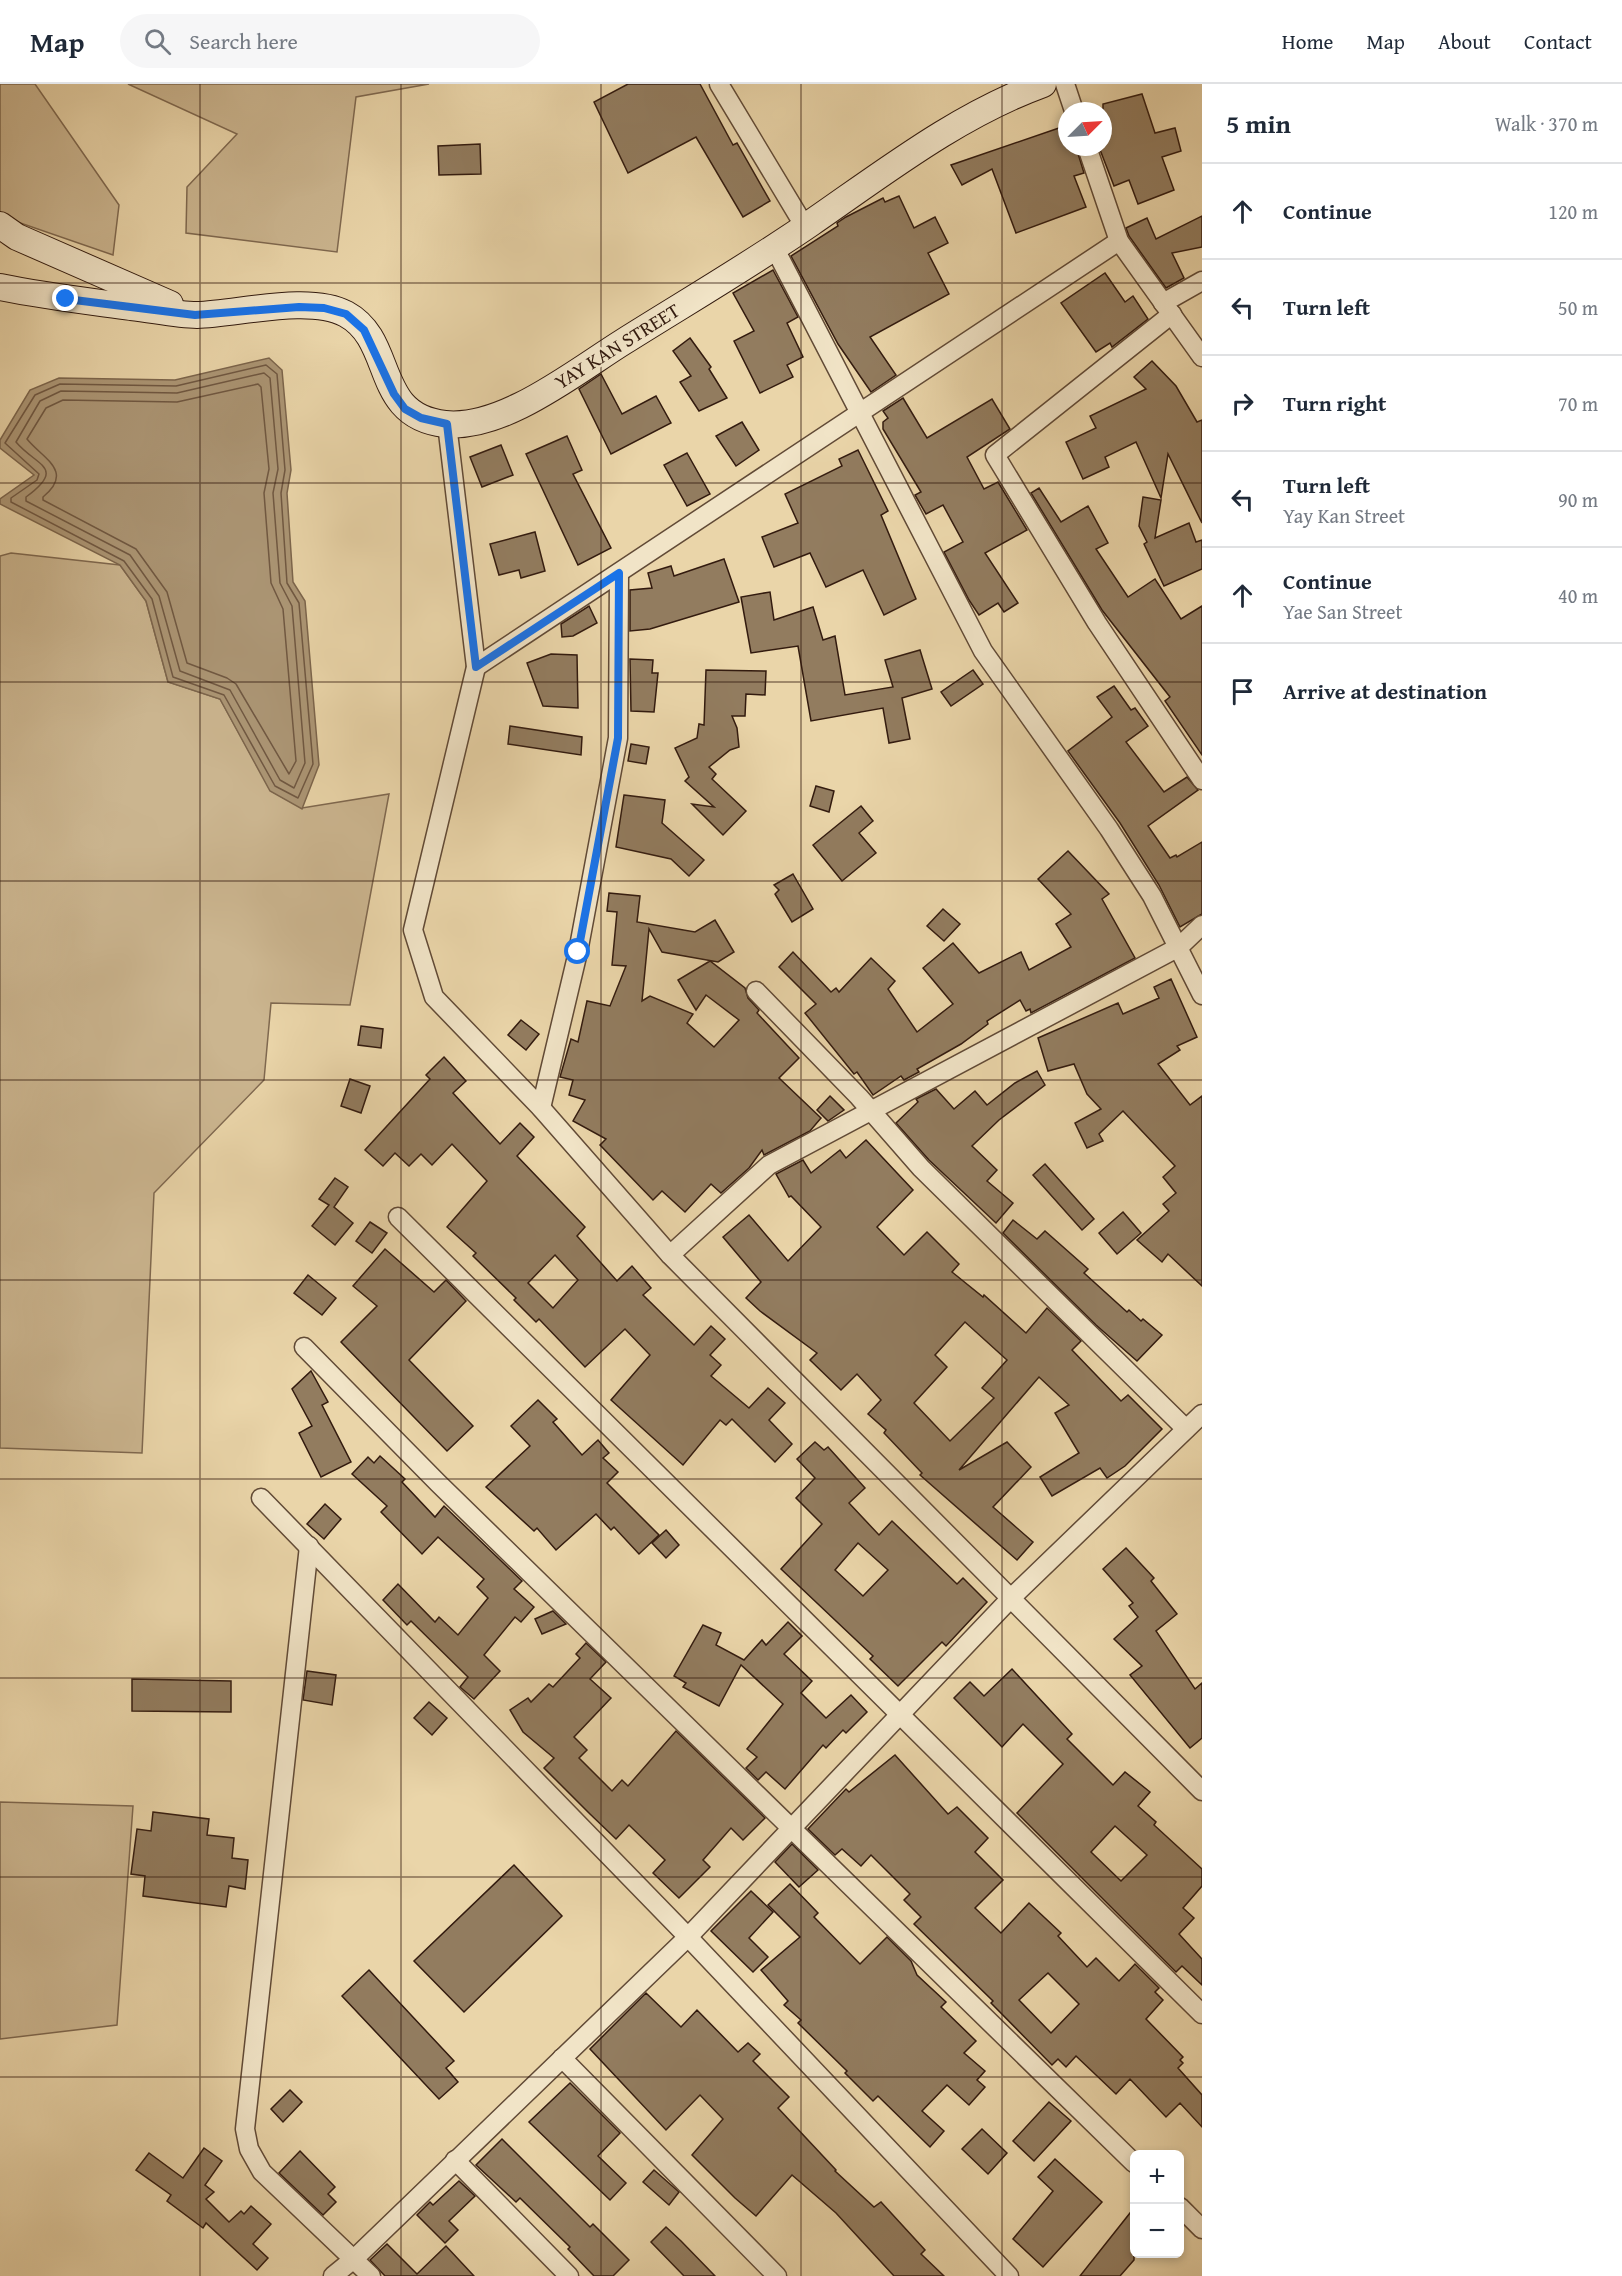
<!DOCTYPE html>
<html lang="en">
<head>
<meta charset="utf-8">
<style>
  :root { --surface:#fff; --page:#f6f6f7; --text:#1f2937; --muted:#747a83; --line:#e0e1e3 }
  body { margin:0; font-family:"Gentium Book Plus",serif; background:var(--page); color:var(--text) }
  .controls { position:absolute; right:18px; bottom:18px; display:grid; overflow:hidden; border-radius:9px; box-shadow:0 3px 9px #0003 }
  .controls button { width:54px; height:54px; display:grid; place-items:center; padding:0; border:0; border-bottom:2px solid var(--line); background:var(--surface); color:var(--text); font:30px sans-serif }
  .compass { position:absolute; left:1058px; top:18px; width:54px; height:54px; border-radius:50%; background:var(--surface); box-shadow:0 3px 9px #0003; rotate:66deg }
  .stop { position:absolute; width:18px; height:18px; margin:-14px; border:4px solid #1a73e8; border-radius:50%; background:#fff }
  .stop.end { background:#1a73e8; border-color:#fff; box-shadow:0 2px 6px #0008 }
  .list { margin:0; padding:0; list-style:none }
  h2 { display:flex; justify-content:space-between; align-items:center; height:78px; margin:0; padding:0 24px; font-size:26px }
  h2 small { font-size:20px; font-weight:400; color:var(--muted) }
  .list li { display:grid; grid-template-columns:39px 1fr auto; gap:18px; align-items:center; box-sizing:border-box; height:96px; padding:0 24px; border-top:2px solid var(--line) }
  .list b { display:block; font-size:22px; white-space:nowrap }
  .list p { margin:0; font-size:20px; white-space:nowrap; color:var(--muted) }
  .list em { font-size:20px; font-style:normal; color:var(--muted) }
  .icon { flex:none; width:33px; height:33px; fill:none; stroke:currentColor; stroke-width:2; stroke-linecap:round; stroke-linejoin:round }
  .map { position:relative; flex:none; width:1202px; height:2192px; overflow:hidden }
  header { display:flex; align-items:center; gap:36px; box-sizing:border-box; height:84px; padding:0 30px; background:var(--surface); border-bottom:2px solid var(--line) }
  header strong { font-size:28px }
  nav { display:flex; gap:33px; margin-inline-start:auto; font-size:21px }
  .search { width:420px; height:54px; background:var(--page); display:flex; align-items:center; gap:15px; box-sizing:border-box; padding:0 21px; border-radius:33px; color:var(--muted); font-size:22px }
  main { display:flex }
  aside { flex:1; background:var(--surface) }
  .map>svg:first-child { display:block }
</style>
</head>
<body>
<header>
<strong>Map</strong>
<div class="search"><svg class="icon" aria-label="search" viewBox="0 0 24 24"><circle cx="10" cy="10" r="6"/><path d="M15 15l6 6"/></svg>Search here</div>
<nav><a>Home</a><a>Map</a><a>About</a><a>Contact</a></nav>
</header>
<main>
<div class="map">
<svg width="1202" height="2192" viewBox="0 0 1202 2192">
  <rect width="100%" height="100%" fill="#ead5a9"/>
  <filter id="stains"><feTurbulence type="fractalNoise" baseFrequency=".00333" numOctaves="4"/><feColorMatrix values="0 0 0 0 .2 0 0 0 0 .09 0 0 0 0 .02 0 0 0 .5 -.17"/></filter>
  <radialGradient id="worn" r=".72"><stop offset=".6" stop-color="#630" stop-opacity="0"/><stop offset="1" stop-color="#630" stop-opacity=".3"/></radialGradient>
  <g fill="#cbb58f" stroke="#7f684f" stroke-width="1.5">
    <path d="M0,0H35L119,121L113,171L0,132Z"/>
    <path d="M128,0H429L356,13L337,168L186,149L187,103L237,50Z"/>
    <path d="M11,469L120,481L146,517L168,598L220,615L271,707L302,724L389,710L350,921L271,919L264,996L154,1109L142,1369L0,1364V472Z"/>
    <path d="M0,1718L133,1722L117,1941L0,1955Z"/>
  </g>
  <path fill="#ac9675" stroke="#7c654c" stroke-width="1.5" d="M269,274L282,286L291,386L287,409L293,498L305,517L319,681L302,725L270,707L220,615L168,598L146,517L120,481L0,420V415L34,391L0,364V356L30,306L59,294L175,296Z"/>
  <g fill="none" stroke-linecap="round" stroke-linejoin="round">
    <g stroke="#705842" stroke-width="1.5">
      <path d="M266,281L277,290L285,386L281,409L287,499L299,519L313,680L298,714L275,702L224,611L173,593L152,515L124,477L11,418V414L37,396L39,390L5,359L35,311L60,300L176,302Z"/>
      <path d="M264,289L270,294L278,385L273,409L280,499L292,522L305,679L294,704L280,696L230,606L180,587L159,512L130,471L26,417V413C67,383 36,382 16,358L40,317L61,307L177,309Z"/>
      <path d="M258,300L261,303L269,385L264,409L271,499L283,525L296,677L289,690L236,600L227,594L187,579L167,508L136,465L43,416V413C75,387 42,374 27,355L46,324L63,316L177,318Z"/>
    </g>
  </g>
  <g fill="#927c5f" stroke="#331b0f" stroke-width="1.5" fill-rule="evenodd">
    <path d="M628,0H700L733,61L737,59L770,117L743,133L696,53L628,89L594,18Z"/>
    <path d="M1142,10L1155,49L1175,44L1181,67L1162,73L1174,106L1138,120L1129,96L1114,102L1099,63H1103V20Z"/>
    <path d="M1059,44L1066,63H1076L1084,89L1074,92L1086,123L1016,149L992,85L962,101L951,81Z"/>
    <path d="M480,60L481,90L439,91L438,62Z"/>
    <path d="M899,112L914,144L935,133L948,159L928,169L949,210L870,253L896,291L871,308L838,260L791,172L838,142L837,139L846,133L883,114L885,118Z"/>
    <path d="M1202,132V163L1172,169L1184,194L1166,204L1129,152L1126,144L1147,134L1156,155Z"/>
    <path d="M773,186L798,233L787,239L803,273L787,281L793,293L760,309L734,257L754,247L733,209Z"/>
    <path d="M1105,189L1125,218L1133,212L1148,235L1112,263L1110,259L1096,268L1061,219Z"/>
    <path d="M690,254L711,283L709,285L727,314L699,327L680,298L691,292L673,267Z"/>
    <path d="M1152,277L1176,302L1197,338L1202,336V439L1168,370L1161,414L1136,358L1105,373L1109,383L1083,395L1066,358L1096,344L1090,332L1146,305L1134,293Z"/>
    <path d="M601,290L622,330L656,312L671,339L611,370L579,305Z"/>
    <path d="M903,314L927,354L992,315L1010,345L967,373L984,405L998,398L1027,446L985,469L1018,519L1004,528L998,519L979,531L969,516L944,468L963,458L943,421L926,430L915,411L921,408L883,345V338L888,334L883,327Z"/>
    <path d="M742,338L759,366L736,382L716,352Z"/>
    <path d="M567,352L582,386L573,390L611,464L578,481L526,370Z"/>
    <path d="M501,361L513,391L482,403L470,373Z"/>
    <path d="M858,366L888,427L881,431L916,515L884,531L863,486L826,503L810,469L774,483L762,453L798,439L785,410L842,382L839,375Z"/>
    <path d="M687,369L710,410L687,422L664,381Z"/>
    <path d="M1039,404L1061,438L1088,422L1108,459L1096,465L1128,513L1155,495L1181,535L1202,522V671L1165,617L1170,613L1102,526L1031,409Z"/>
    <path d="M1143,413L1161,416L1155,454L1189,439L1196,458L1202,456V485L1164,502L1144,460L1147,458L1139,442Z"/>
    <path d="M535,448L545,487L521,494L519,486L499,491L490,460Z"/>
    <path d="M724,475L739,518L650,545L630,547V506L652,504L648,489L671,482L674,492Z"/>
    <path d="M770,508L774,536L813,523L823,556L835,552L845,611L893,603L885,576L920,566L932,605L902,614L910,655L889,659L883,624L811,637L798,562L751,569L741,513Z"/>
    <path d="M589,522L597,539L573,552L562,553L561,540Z"/>
    <path d="M551,570L577,571L578,624L543,622L527,579Z"/>
    <path d="M630,575L653,576L652,589H658L654,628L631,627Z"/>
    <path d="M706,586L766,587L765,611L746,610L745,632H732L737,644L739,663L730,666L709,683L716,690L712,695L746,727L723,751L692,720L714,723L685,697L689,693L675,664L697,654L699,640L704,641Z"/>
    <path d="M973,586L983,600L951,622L941,608Z"/>
    <path d="M1114,602L1131,626L1135,624L1148,642L1126,658L1164,708L1187,693L1198,706L1148,742L1170,774L1176,771L1177,773L1202,758V830L1180,843L1159,801L1120,739L1068,667L1112,633L1097,613Z"/>
    <path d="M510,642L582,653L581,671L508,660Z"/>
    <path d="M631,660L649,663L646,680L628,677Z"/>
    <path d="M816,702L834,707L829,728L810,722Z"/>
    <path d="M624,711L665,716L662,739L704,776L689,792L671,775L616,763Z"/>
    <path d="M861,722L873,737L859,749L876,769L842,797L813,761Z"/>
    <path d="M1068,767L1109,810L1102,815L1135,874L1031,929L1030,925L1026,927L1020,916L987,937L988,940L961,960L917,985L919,988L904,996L901,992L873,1011L857,988L854,990L805,929L816,920L779,883L793,868L831,908L836,904L839,908L871,874L895,897L888,905L917,948L953,920L923,884L953,859L979,889L1021,868L1029,886L1071,863L1056,840L1071,830L1038,795Z"/>
    <path d="M793,790L813,825L792,838L775,810L779,806L774,801Z"/>
    <path d="M609,809L640,812L637,838L695,848L715,836L734,868L718,878L662,868L649,845L642,917L650,912L693,930L687,939L714,963L739,936L706,911L696,926L678,896L710,877L745,904L748,914L759,926L757,929L799,974L779,994L821,1034L810,1047L764,1071L762,1066L749,1084L721,1109L711,1100L685,1128L662,1107L653,1116L600,1061L606,1055L573,1037L585,1016L569,1011L573,996L560,993L571,955L578,958L587,917L610,922L626,882L612,881L617,828L607,827Z"/>
    <path d="M943,825L960,840L944,857L927,842Z"/>
    <path d="M1171,895L1197,953L1177,962L1180,966L1158,980L1190,1021L1202,1012V1202L1168,1170L1162,1178L1137,1156L1169,1127L1163,1120L1176,1109L1163,1093L1175,1082L1123,1027L1099,1050L1103,1057L1087,1064L1075,1039L1101,1025L1087,1010L1074,980L1048,987L1038,954L1118,919L1123,930L1159,914L1154,903Z"/>
    <path d="M521,936L539,950L526,966L508,951Z"/>
    <path d="M361,942L383,945L381,964L358,961Z"/>
    <path d="M444,973L466,997L453,1009L500,1060L520,1039L534,1053L517,1072L585,1143L577,1152L617,1197L632,1182L651,1204L643,1211L694,1261L711,1242L725,1255L710,1271L721,1281L711,1292L749,1324L768,1304L785,1319L769,1336L792,1360L775,1378L732,1335L726,1341L720,1336L683,1381L611,1316L650,1271L625,1245L585,1283L539,1235L536,1238L514,1216L516,1214L473,1172L476,1169L447,1143L487,1097L452,1060L432,1081L421,1070L409,1082L395,1069L383,1082L365,1066L430,995L426,991ZM555,1171L578,1196L553,1224L528,1199Z"/>
    <path d="M1037,987L1045,1001L999,1036L972,1062L997,1086L987,1097L1013,1119L996,1139L929,1076L896,1039L918,1018L916,1015L936,1005L954,1025L975,1007L987,1021L1015,999Z"/>
    <path d="M350,995L370,1002L361,1029L341,1022Z"/>
    <path d="M830,1012L844,1026L828,1037L817,1026Z"/>
    <path d="M866,1056L913,1106L877,1143L904,1171L927,1148L959,1180L952,1188L983,1213L984,1211L1026,1249L1047,1224L1081,1257L1072,1266L1121,1317L1128,1311L1162,1345L1125,1382L1107,1394L1100,1384L1052,1412L1040,1393L1079,1369L1055,1329L1069,1321L1039,1293L959,1386L1007,1358L1031,1383L993,1423L1033,1458L1017,1476L920,1391L922,1389L884,1349L886,1346L868,1330L881,1316L857,1290L841,1306L810,1276L817,1269L760,1227L746,1214L761,1198L723,1153L749,1131L788,1177L821,1143L791,1112L789,1113L776,1090L803,1076L811,1089L840,1066L846,1074ZM965,1238L1007,1276L982,1304L994,1314L950,1357L914,1319L947,1283L935,1271Z"/>
    <path d="M1045,1080L1094,1135L1082,1146L1033,1091Z"/>
    <path d="M335,1094L348,1103L334,1123L353,1139L335,1161L312,1142L329,1121L319,1115Z"/>
    <path d="M1123,1128L1141,1149L1117,1170L1099,1149Z"/>
    <path d="M1013,1136L1037,1155L1045,1147L1088,1185L1084,1189L1127,1228L1129,1226L1141,1237L1143,1235L1162,1251L1137,1277L1096,1241L1003,1149Z"/>
    <path d="M370,1138L387,1149L372,1169L356,1157Z"/>
    <path d="M385,1165L434,1208L446,1196L466,1217L409,1276L473,1342L447,1367L341,1258L377,1222L353,1202Z"/>
    <path d="M308,1191L336,1214L322,1231L294,1209Z"/>
    <path d="M311,1287L328,1318L322,1321L351,1378L321,1393L299,1349L312,1342L292,1305Z"/>
    <path d="M538,1316L557,1335L553,1338L582,1371L598,1356L609,1369L603,1374L618,1388L607,1399L659,1451L639,1470L614,1443L611,1446L596,1430L556,1466L537,1444L534,1447L486,1403L530,1362L511,1342Z"/>
    <path d="M815,1358L824,1366L828,1363L865,1404L849,1419L879,1451L892,1437L957,1500L963,1494L987,1518L946,1562L942,1558L898,1602L870,1575L873,1572L781,1485L822,1440L796,1414L815,1394L797,1375ZM858,1459L888,1486L863,1512L835,1486Z"/>
    <path d="M380,1372L405,1395L402,1398L435,1433L444,1422L522,1497L514,1505L534,1523L521,1538L515,1533L484,1571L500,1587L474,1615L460,1603L468,1593L411,1537L407,1541L383,1516L398,1500L435,1538L439,1533L458,1551L488,1514L477,1503L484,1495L438,1453L422,1470L381,1428L387,1422L352,1390L368,1373L374,1379Z"/>
    <path d="M325,1420L341,1435L324,1455L307,1440Z"/>
    <path d="M666,1446L679,1461L666,1474L652,1459Z"/>
    <path d="M1126,1464L1154,1494L1151,1497L1177,1530L1156,1547L1195,1605L1202,1599V1654L1190,1664L1130,1591L1142,1582L1114,1555L1138,1533L1129,1522L1133,1519L1103,1485Z"/>
    <path d="M553,1527L566,1540L542,1550L535,1535Z"/>
    <path d="M788,1538L802,1552L784,1570L812,1597L801,1609L826,1634L851,1611L867,1628L846,1649L843,1646L826,1664L823,1661L785,1705L766,1688L758,1696L746,1684L757,1673L747,1665L783,1620L741,1581L719,1622L683,1603L686,1599L674,1592L703,1541L721,1549L716,1561L744,1576L762,1556L766,1561Z"/>
    <path d="M586,1559L606,1578L590,1595L611,1614L574,1653L587,1666L579,1674L612,1707L622,1696L628,1702L676,1647L765,1734L743,1756L731,1744L703,1776L710,1783L679,1814L653,1789L665,1776L629,1741L616,1755L590,1730L544,1684L554,1674L523,1648L510,1626L528,1614L531,1618L549,1600L553,1603L580,1574L576,1570Z"/>
    <path d="M1012,1585L1072,1650L1067,1655L1113,1701L1125,1688L1150,1708L1138,1722L1156,1738L1154,1741L1202,1785V1802L1183,1824L1194,1834L1179,1850L1202,1875V1901L1182,1882L1176,1888L1017,1729L1063,1680L1023,1640L1002,1663L954,1614L970,1598L984,1612ZM1115,1742L1147,1771L1121,1797L1091,1768Z"/>
    <path d="M307,1587L336,1591L332,1621L303,1616Z"/>
    <path d="M132,1595L231,1597V1628L132,1627Z"/>
    <path d="M429,1618L447,1634L432,1651L414,1634Z"/>
    <path d="M895,1671L948,1730L957,1723L988,1754L975,1768L1003,1796L975,1824L1001,1849L1029,1819L1061,1849L1058,1852L1087,1883L1096,1874L1119,1897L1135,1880L1159,1904L1155,1908L1163,1916L1146,1935L1183,1973L1180,1976L1183,1979L1178,1984L1202,2011V2043L1180,2019L1166,2033L1130,1995L1116,2010L1076,1972L1066,1983L1058,1975L1052,1981L991,1919L993,1917L914,1840L921,1833L904,1816L910,1810L871,1771L861,1782L842,1765L835,1771L808,1745L846,1705L849,1708ZM1048,1889L1079,1920L1051,1949L1019,1916Z"/>
    <path d="M153,1728L209,1735L207,1751L234,1754L232,1774L248,1776L245,1805L229,1802L226,1823L143,1812L145,1792L131,1790L137,1745L151,1747Z"/>
    <path d="M792,1760L818,1786L799,1803L775,1778Z"/>
    <path d="M514,1781L562,1832L464,1928L414,1877Z"/>
    <path d="M790,1800L818,1829L814,1833L860,1880L887,1853L911,1877L917,1891L946,1918L941,1923L976,1957L964,1969L985,1987L977,1996L985,2003L969,2021L947,2001L922,2027L944,2047L930,2063L878,2012L873,2017L845,1989L847,1987L798,1939L801,1936L784,1921L788,1917L761,1886L800,1853L768,1821Z"/>
    <path d="M751,1807L773,1828L749,1854L768,1873L753,1888L711,1847Z"/>
    <path d="M369,1886L454,1977L446,1984L458,1998L439,2015L342,1912Z"/>
    <path d="M646,1909L681,1943L697,1926L738,1968L748,1959L760,1970L753,1977L789,2013L778,2024L836,2086L835,2087L874,2123L881,2118L925,2166L921,2170L944,2192H894L836,2129L792,2091L756,2132L735,2114L692,2071L723,2035L700,2011L666,2046L590,1965Z"/>
    <path d="M570,1999L620,2049L598,2072L626,2099L610,2116L529,2038Z"/>
    <path d="M290,2006L302,2018L283,2038L271,2025Z"/>
    <path d="M1049,2018L1071,2037L1034,2077L1013,2057Z"/>
    <path d="M982,2045L1007,2069L988,2090L962,2065Z"/>
    <path d="M502,2055L590,2143L593,2140L629,2176L613,2192H594L568,2165L570,2163L520,2114L516,2118L476,2081Z"/>
    <path d="M204,2064L222,2077L205,2101L214,2108L206,2115L229,2138L241,2127L244,2130L251,2122L271,2140L253,2160L268,2174L257,2186L206,2139L203,2144L167,2117L171,2111L136,2086L149,2069L183,2094Z"/>
    <path d="M300,2067L335,2103L328,2110L336,2118L323,2131L279,2089Z"/>
    <path d="M1055,2075L1102,2118L1043,2183L1013,2155L1053,2107L1038,2093Z"/>
    <path d="M654,2086L679,2108L669,2121L643,2098Z"/>
    <path d="M459,2097L475,2112L449,2137L458,2146L445,2159L417,2131L430,2118L433,2121Z"/>
    <path d="M1134,2124V2176L1120,2192H1080Z"/>
    <path d="M666,2143L681,2157L715,2192H684L651,2158Z"/>
    <path d="M387,2160L417,2190L446,2162L474,2192H385L370,2176Z"/>
  </g>
  <g fill="none" stroke-linecap="round" stroke-linejoin="round">
    <defs>
      <g id="street">
        <path d="M719,0L805,143"/>
        <path d="M1065,0L1074,27"/>
        <path d="M1087,63L1119,157L1202,273"/>
        <path d="M774,163L983,567L1109,745L1152,812L1202,911"/>
        <path d="M1163,219L1202,197"/>
        <path d="M1172,230L995,371L1097,539L1202,696"/>
        <path d="M447,340L476,583L413,846L434,913L541,1024L670,1171L1202,1707"/>
        <path d="M476,583L1119,157"/>
        <path d="M756,907L859,1013L921,1084L1186,1345"/>
        <path d="M541,1024L578,868L618,654L619,489"/>
        <path d="M398,1133L1202,1930"/>
        <path d="M670,1171L769,1081L1179,863L1202,841"/>
        <path d="M304,1263L438,1399L1134,2079"/>
        <path d="M261,1414L688,1853L1009,2192"/>
        <path d="M309,1462L245,2045L249,2065L262,2088L371,2192"/>
        <path d="M562,1974L777,2192"/>
        <path d="M455,2076L569,2192"/>
        <path d="M1180,2123L1202,2145"/>
        <path d="M333,2192L355,2174L688,1853L1010,1515L1202,1330"/>
      </g>
      <g id="secondary">
        <path d="M0,141L17,153L170,220"/>
        <path d="M0,203C43,212 87,217 131,223C152,225 175,231 197,231C238,230 309,210 346,230C396,257 372,332 445,340C503,346 575,288 623,258C685,219 750,181 811,139C885,88 958,31 1043,0"/>
      </g>
    </defs>
    <use href="#street" stroke="#614a36" stroke-width="21"/>
    <use href="#secondary" stroke="#331b0f" stroke-width="28"/>
    <use href="#street" stroke="#f1e4c7" stroke-width="18"/>
    <use href="#secondary" stroke="#f1e4c7" stroke-width="26"/>
  </g>
  <g fill="none" stroke-linecap="round" stroke-linejoin="round">
    <path stroke="#1a73e8" stroke-width="8" d="M66,215L195,231L299,223L324,224L346,230L364,246L394,310L405,325L421,334L447,340L476,583L619,489L618,654L578,868"/>
  </g>
  <path fill="none" stroke="#331b0f" stroke-width="1.5" stroke-opacity="0.55" d="M200,0V2192M401,0V2192M601,0V2192M801,0V2192M1002,0V2192M0,199H1202M0,399H1202M0,598H1202M0,797H1202M0,996H1202M0,1196H1202M0,1395H1202M0,1594H1202M0,1793H1202M0,1993H1202"/>
  <g text-anchor="middle" stroke-width="4.5" stroke-linejoin="round" paint-order="stroke">
    <g font-size="20" fill="#331b0f" stroke="#f1e4c7">
      <text transform="translate(617 262) rotate(-32)" y="7">YAY KAN STREET</text>
    </g>
  </g>
  <rect width="100%" height="100%" filter="url(#stains)"/>
  <rect width="100%" height="100%" fill="url(#worn)"/>
</svg>
<div class="controls">
<button>+</button>
<button>−</button>
</div>
<svg class="compass" viewBox="-18 -18 36 36"><path d="M0-13l5 13h-10z" fill="#e53935"/><path d="M0 13l5-13h-10z" fill="#747a83"/></svg>
<div class="stop" style="left:578px;top:868px"></div>
<div class="stop end" style="left:66px;top:215px"></div>
</div>
<aside>
<h2>5 min<small>Walk · 370 m</small></h2>
<ul class="list">
<li><svg class="icon" aria-label="ahead" viewBox="0 0 24 24"><path d="M12 20V5M6 11l6-6 6 6"/></svg><div><b>Continue</b></div><em>120 m</em></li>
<li><svg class="icon" aria-label="left" viewBox="0 0 24 24"><path d="M17 20v-9H6M10 6l-5 5 5 5"/></svg><div><b>Turn left</b></div><em>50 m</em></li>
<li><svg class="icon" aria-label="right" viewBox="0 0 24 24"><path d="M7 20v-9h11M14 6l5 5-5 5"/></svg><div><b>Turn right</b></div><em>70 m</em></li>
<li><svg class="icon" aria-label="left" viewBox="0 0 24 24"><path d="M17 20v-9H6M10 6l-5 5 5 5"/></svg><div><b>Turn left</b><p>Yay Kan Street</p></div><em>90 m</em></li>
<li><svg class="icon" aria-label="ahead" viewBox="0 0 24 24"><path d="M12 20V5M6 11l6-6 6 6"/></svg><div><b>Continue</b><p>Yae San Street</p></div><em>40 m</em></li>
<li><svg class="icon" aria-label="arrive" viewBox="0 0 24 24"><path d="M6 21V4h12l-3 4 3 4H6"/></svg><div><b>Arrive at destination</b></div></li>
</ul>
</aside>
</main>
</body>
</html>
